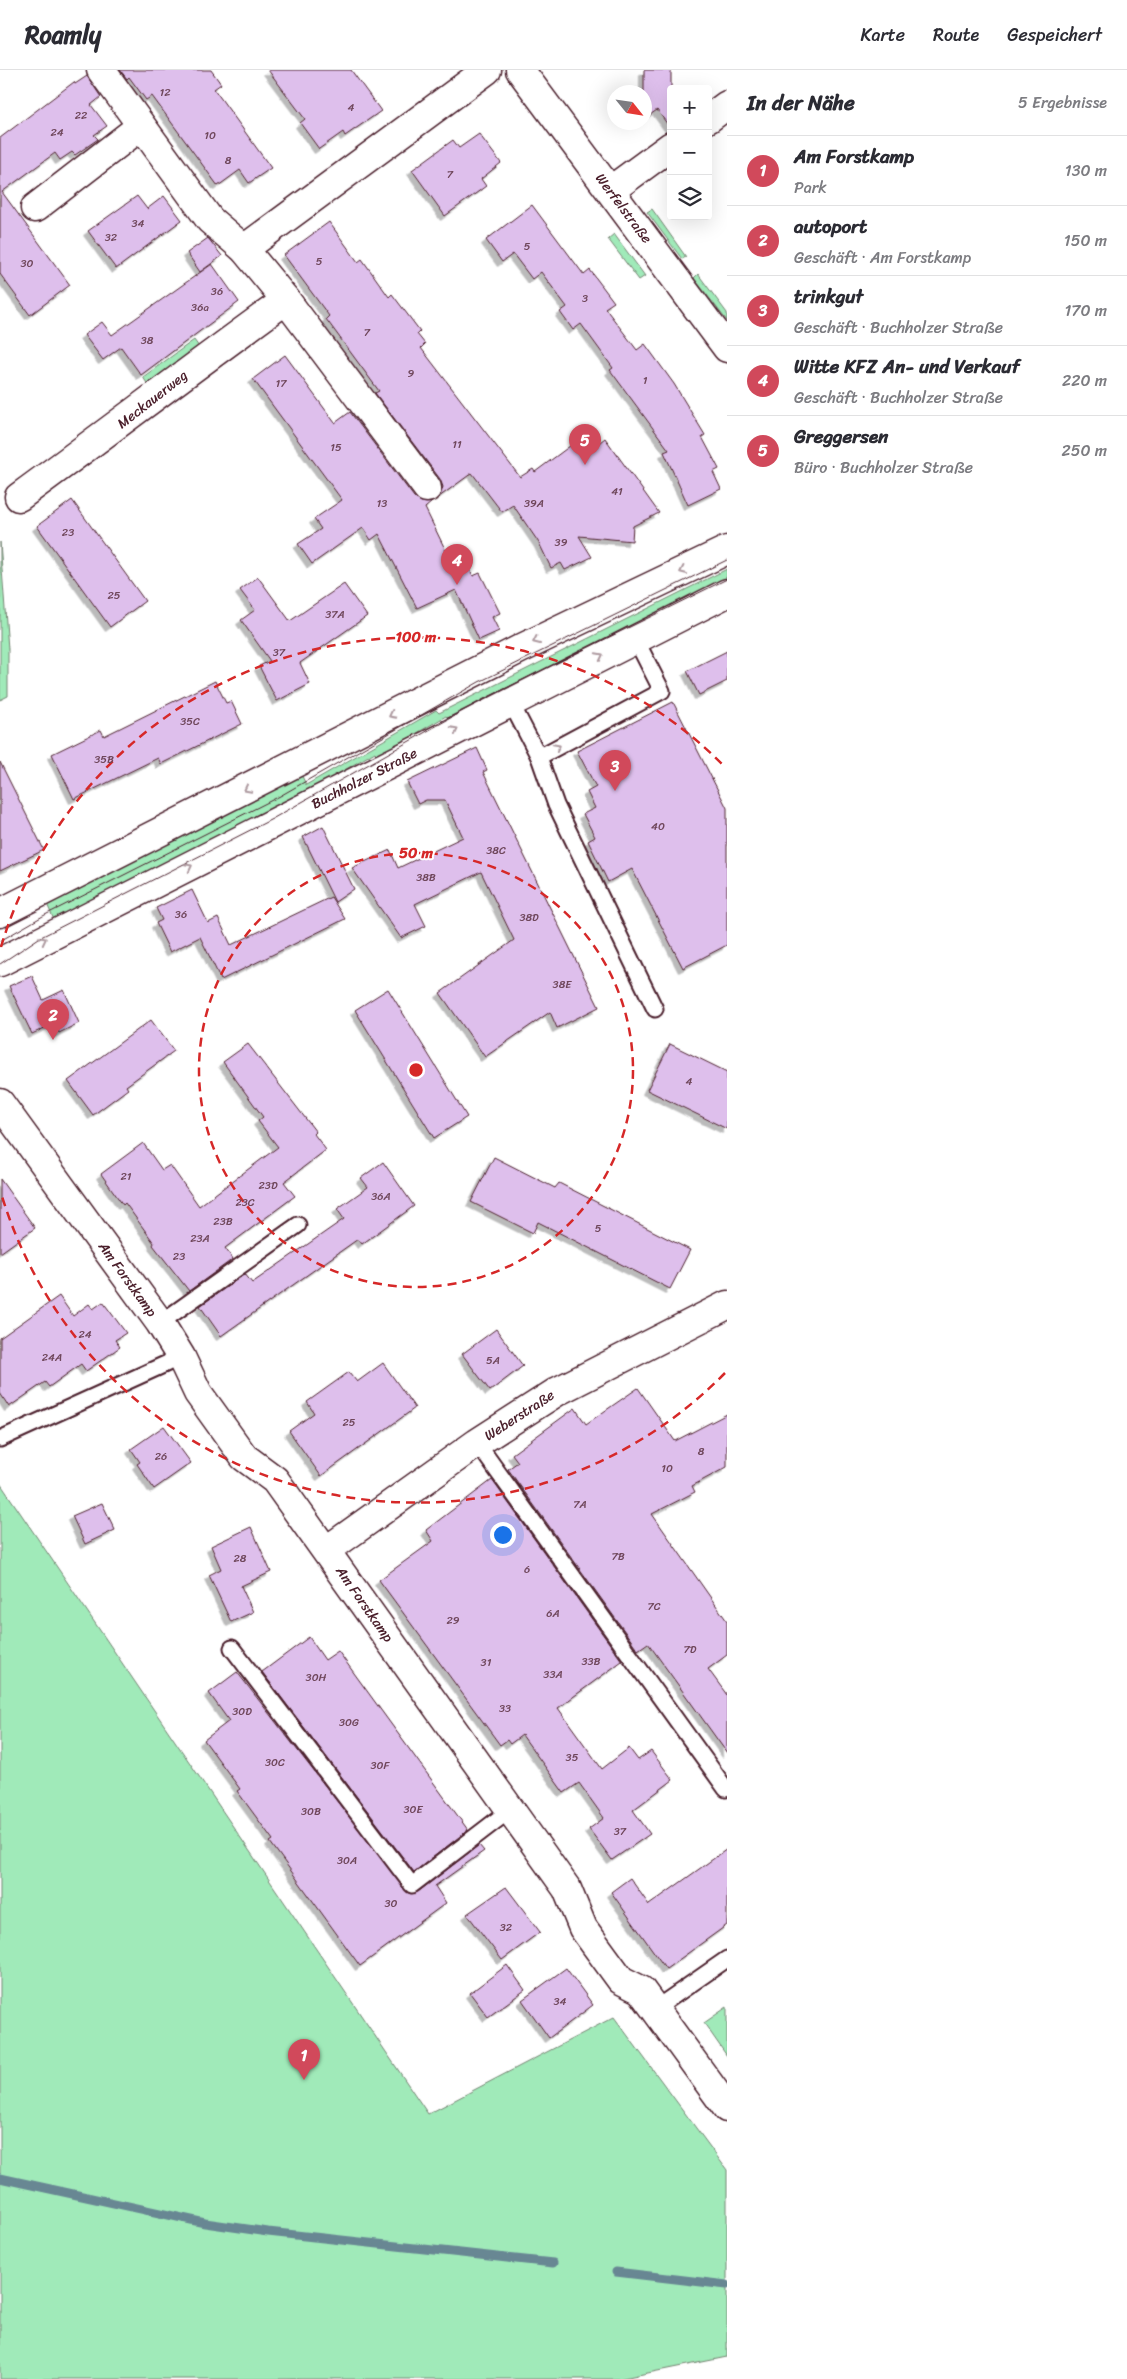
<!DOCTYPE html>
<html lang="de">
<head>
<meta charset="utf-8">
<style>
  :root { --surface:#fff; --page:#f7f7f7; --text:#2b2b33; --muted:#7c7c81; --line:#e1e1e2; --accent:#d1495b }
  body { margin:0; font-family:Sriracha,sans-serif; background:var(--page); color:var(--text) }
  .controls { position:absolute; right:15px; top:15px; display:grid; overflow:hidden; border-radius:5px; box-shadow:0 5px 20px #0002 }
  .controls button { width:45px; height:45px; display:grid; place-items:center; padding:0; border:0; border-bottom:1px solid var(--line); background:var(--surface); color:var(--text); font:25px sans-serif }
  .compass { position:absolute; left:607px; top:15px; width:45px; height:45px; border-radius:50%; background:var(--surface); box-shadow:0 5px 20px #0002; rotate:120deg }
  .you { position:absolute; left:502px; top:1464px; width:18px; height:18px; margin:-12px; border:4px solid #fff; border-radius:50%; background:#1a73e8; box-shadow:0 0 0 8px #1a73e833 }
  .badge { display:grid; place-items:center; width:32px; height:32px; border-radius:50%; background:var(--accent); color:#fff; font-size:16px; font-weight:700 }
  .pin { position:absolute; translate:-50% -41px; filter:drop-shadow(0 1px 2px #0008) }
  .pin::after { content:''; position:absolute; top:26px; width:18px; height:15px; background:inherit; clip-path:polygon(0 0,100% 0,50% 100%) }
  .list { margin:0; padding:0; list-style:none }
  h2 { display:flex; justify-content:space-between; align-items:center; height:65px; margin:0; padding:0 20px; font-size:21px }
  h2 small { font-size:16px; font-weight:400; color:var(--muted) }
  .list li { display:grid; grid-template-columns:32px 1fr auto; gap:15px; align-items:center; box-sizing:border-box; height:70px; padding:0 20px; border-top:1px solid var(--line) }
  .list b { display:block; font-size:19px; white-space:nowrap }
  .list p { margin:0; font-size:16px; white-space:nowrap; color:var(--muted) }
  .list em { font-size:16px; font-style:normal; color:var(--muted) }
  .icon { flex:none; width:28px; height:28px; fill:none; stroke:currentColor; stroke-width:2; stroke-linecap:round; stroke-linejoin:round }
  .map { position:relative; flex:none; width:727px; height:2309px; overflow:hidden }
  header { display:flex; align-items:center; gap:30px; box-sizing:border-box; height:70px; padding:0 25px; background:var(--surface); border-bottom:1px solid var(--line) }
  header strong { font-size:24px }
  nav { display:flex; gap:28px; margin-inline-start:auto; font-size:18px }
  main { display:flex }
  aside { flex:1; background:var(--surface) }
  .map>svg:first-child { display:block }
</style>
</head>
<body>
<header>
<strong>Roamly</strong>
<nav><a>Karte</a><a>Route</a><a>Gespeichert</a></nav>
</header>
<main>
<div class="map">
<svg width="727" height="2309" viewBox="0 0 727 2309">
  <defs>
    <filter id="shadow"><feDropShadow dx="-4.5" dy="4.5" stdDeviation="0" flood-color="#0004"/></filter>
  </defs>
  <rect width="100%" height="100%" fill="#fff"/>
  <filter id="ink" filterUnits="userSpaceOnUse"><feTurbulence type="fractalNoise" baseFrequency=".02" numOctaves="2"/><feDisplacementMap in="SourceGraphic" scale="10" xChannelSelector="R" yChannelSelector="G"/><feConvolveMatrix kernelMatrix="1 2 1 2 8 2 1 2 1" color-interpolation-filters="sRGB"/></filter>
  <g filter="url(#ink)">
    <g fill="#a0eab9" stroke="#758472">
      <path d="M652,139L686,187L682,189L647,142Z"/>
      <path d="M614,164L645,206L639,210L608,169Z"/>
      <path d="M698,204L727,243V251L694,208Z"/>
      <path d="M194,270L199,277L148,315L143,307Z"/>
      <path d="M0,472L8,579V626L0,630Z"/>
      <path d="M727,499V517L450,651L446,646L378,686L375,682L309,721L54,850L47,834L302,706L306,715L436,640L439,643Z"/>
      <path d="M0,1413L428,2044L614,1947L727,2100V2287L618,2309H0Z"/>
      <path d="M727,1937V1986L704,1953Z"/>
    </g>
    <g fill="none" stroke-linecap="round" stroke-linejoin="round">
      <g stroke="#688793" stroke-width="9">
        <path d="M0,2108L205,2153L268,2162L553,2193"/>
        <path d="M616,2202L727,2215"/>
      </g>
    </g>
    <g fill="#debfec" stroke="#4a1f2b" filter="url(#shadow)">
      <path d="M120,0H211L221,14L214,19L271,98L249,113L240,100L218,116L152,26L146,30L129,7L127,9Z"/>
      <path d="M268,0H351L381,41L345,66L343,62L319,79L300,53L305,49Z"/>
      <path d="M644,0H671V59L657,40L644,49Z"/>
      <path d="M87,6L101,27L91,35L107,56L94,65L98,69L75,85L72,82L60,90L55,83L2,122L70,215L30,245L0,204V68L74,12L75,14Z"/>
      <path d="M479,64L501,93L481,109L486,116L445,146L412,100L453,70L459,78Z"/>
      <path d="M137,126L147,139L164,126L182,150L116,199L88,161Z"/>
      <path d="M532,135L584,205L590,200L614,232L605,238L637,280L645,274L674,314L705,365L702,367L719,399L713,402L721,419L688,435L664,382L669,380L610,300L613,298L581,254L573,260L560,242L567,237L541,202L532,209L513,184L502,192L486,170Z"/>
      <path d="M329,152L358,192L362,189L389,227L392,224L420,261L417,264L425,274L421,278L520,407L533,399L535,402L586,364L595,376L605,368L659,443L633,456L632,471L579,466L592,487L565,500L561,493L551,498L539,473L513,435L502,442L472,403L439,427L443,417L440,409L375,323L379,321L326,249L329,246L284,185Z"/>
      <path d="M208,168L222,186L200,202L187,183Z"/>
      <path d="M212,194L239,232L141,305L121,277L103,290L84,265L102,252L112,265Z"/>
      <path d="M285,285L335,353L350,342L414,427L421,432H432L425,438L447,483L459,476L473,506L480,503L500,543L492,547L499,561L479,570L456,520L417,538L379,464L371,470L363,458L312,494L298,474L321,459L314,449L342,430L253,309Z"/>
      <path d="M72,430L145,531L110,557L37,456Z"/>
      <path d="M258,507L290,551L344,514L367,546L300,593L310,614L277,631L259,596L270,591L241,550L255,540L240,520Z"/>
      <path d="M727,581V611L699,625L687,601Z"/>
      <path d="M215,611L226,633L231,631L242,654L161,694L158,688L74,729L52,684L101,660L104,666Z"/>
      <path d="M673,632L727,738V875L683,898L632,799L608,812L588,771L595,767L583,744L595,738L587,722L596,717L577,681Z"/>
      <path d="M477,678L487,700L483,702L599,937L557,958L550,942L485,987L440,923L514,870L481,802L415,834L426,856L401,868L352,798L390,780L398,798L463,767L445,730H426L418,734L407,712Z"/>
      <path d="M0,692L44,780L0,801Z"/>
      <path d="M323,756L354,819L335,832L303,767Z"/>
      <path d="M192,820L208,853L218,848L231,875L331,827L345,849L221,910L200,867L170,882L156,853L162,850L156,838Z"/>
      <path d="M32,906L43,930L64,920L79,953L59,963L55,953L32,964L9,916Z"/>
      <path d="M388,919L467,1047L434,1068L355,940Z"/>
      <path d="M151,950L174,981L126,1016L128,1019L93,1045L68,1011Z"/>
      <path d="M248,974L316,1062L314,1064L326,1080L284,1112L295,1126L225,1178L233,1189L189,1221L153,1175L154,1173L125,1133L123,1135L101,1104L143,1073L162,1100L170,1095L199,1136L278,1077L258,1051L263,1047L223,992Z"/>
      <path d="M670,974L727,1002V1059L647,1020Z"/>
      <path d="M494,1087L555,1118L559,1113L690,1180L670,1219L538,1152L533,1163L471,1132Z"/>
      <path d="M383,1092L414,1136L362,1174L358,1169L221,1266L200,1236L245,1204L252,1213L344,1149L337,1139L368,1117L361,1108Z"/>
      <path d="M0,1109L35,1158L0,1183Z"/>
      <path d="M59,1226L73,1246L89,1234L93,1239L103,1232L126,1263L115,1270L120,1277L86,1301L81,1294L49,1317L45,1312L9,1337L0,1323V1268Z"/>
      <path d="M496,1259L523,1296L490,1321L462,1284Z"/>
      <path d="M383,1293L415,1338L321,1406L289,1361L314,1343L307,1332L349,1302L357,1312Z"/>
      <path d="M638,1318L675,1371L727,1344V1397L692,1416L695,1422L652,1444L727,1551V1585L708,1599L727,1625V1683L648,1573L638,1580L508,1399L518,1392L512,1384L575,1338L586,1354Z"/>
      <path d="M164,1356L191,1393L154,1419L137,1394L140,1392L131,1379Z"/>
      <path d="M492,1410L622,1591L558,1638L602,1699L629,1678L638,1690L651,1681L673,1710L633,1740L650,1764L612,1790L589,1759L604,1748L579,1713L564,1723L522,1665L510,1674L507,1670L500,1675L379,1510L433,1471L426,1460Z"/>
      <path d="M102,1433L115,1460L85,1474L72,1446Z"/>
      <path d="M251,1457L271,1502L241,1516L253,1542L231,1552L209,1505L221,1499L211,1476Z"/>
      <path d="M309,1567L325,1590L338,1581L468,1760L414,1802L262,1602Z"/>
      <path d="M237,1602L408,1823L418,1822L479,1775L484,1781L435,1816L446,1833L360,1896L270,1772L273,1770L237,1721L240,1719L204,1670L229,1651L209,1623Z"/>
      <path d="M727,1779V1855L666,1899L611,1822L630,1808L649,1835Z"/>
      <path d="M506,1817L540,1862L502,1890L467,1844Z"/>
      <path d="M507,1895L525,1920L488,1947L470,1923Z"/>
      <path d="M566,1898L593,1935L549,1968L522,1930Z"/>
    </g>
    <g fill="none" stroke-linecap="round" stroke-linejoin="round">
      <defs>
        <g id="service">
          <path d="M510,631L539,687L662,621L635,568"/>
          <path d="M539,687L556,735L655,939"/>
          <path d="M160,1253L298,1155"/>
          <path d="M0,1369L181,1287"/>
          <path d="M477,1373L726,1719"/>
          <path d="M232,1578L412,1815L510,1740"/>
          <path d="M655,1939L727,1889"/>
        </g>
        <g id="minor">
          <path d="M101,0L210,150L244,179L286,230L427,418"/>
          <path d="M520,0L727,278"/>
          <path d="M708,49L727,35"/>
          <path d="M611,120L671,76"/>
          <path d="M35,138L141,56"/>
          <path d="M244,179L487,0"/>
          <path d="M19,427C108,362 196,295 286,230"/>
          <path d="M0,1033L160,1253L181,1287L198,1323L244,1387L275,1410L567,1819L583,1858L621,1910L641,1920L727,2038"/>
          <path d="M327,1480L477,1373L558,1321L727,1235"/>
        </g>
        <g id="secondary">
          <path d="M0,843L522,578L727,480"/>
          <path d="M0,892L727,523"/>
        </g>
      </defs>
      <use href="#service" stroke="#4a1f2b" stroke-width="19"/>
      <use href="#minor" stroke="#4a1f2b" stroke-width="31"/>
      <use href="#secondary" stroke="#4a1f2b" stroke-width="31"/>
      <use href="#service" stroke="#fff" stroke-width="15"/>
      <use href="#minor" stroke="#fff" stroke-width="28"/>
      <use href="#secondary" stroke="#fff" stroke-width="28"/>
      <g stroke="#4a1f2b" stroke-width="1">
        <path d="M0,871L43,846L280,726L479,612L727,490"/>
        <path d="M0,894L39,868L272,749L484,629L727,509"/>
      </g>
    </g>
    <defs><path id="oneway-chevron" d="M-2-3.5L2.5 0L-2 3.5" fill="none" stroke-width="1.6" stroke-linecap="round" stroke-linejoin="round" transform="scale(1.25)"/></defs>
    <g stroke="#ae9aa0">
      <use href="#oneway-chevron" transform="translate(683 501) rotate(155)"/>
      <use href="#oneway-chevron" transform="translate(536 571) rotate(155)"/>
      <use href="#oneway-chevron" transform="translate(600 586) rotate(-27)"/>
      <use href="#oneway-chevron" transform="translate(392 645) rotate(153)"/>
      <use href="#oneway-chevron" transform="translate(455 660) rotate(-28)"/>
      <use href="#oneway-chevron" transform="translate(557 677) rotate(-28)"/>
      <use href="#oneway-chevron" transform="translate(247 719) rotate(153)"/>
      <use href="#oneway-chevron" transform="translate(189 797) rotate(-27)"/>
      <use href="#oneway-chevron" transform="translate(43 870) rotate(-27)"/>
    </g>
  </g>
  <g fill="none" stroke="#d62828" stroke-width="2.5" stroke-dasharray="9 6">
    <circle cx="416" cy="1000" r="217"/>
    <path d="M725 1303A433 433 0 0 1 1 1123M1 877A433 433 0 0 1 725 697"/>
  </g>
  <g text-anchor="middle" stroke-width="4" stroke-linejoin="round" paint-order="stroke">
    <g font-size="11" fill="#6f475b">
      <text x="165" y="26">12</text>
      <text x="351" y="41">4</text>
      <text x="81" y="49">22</text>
      <text x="57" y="66">24</text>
      <text x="210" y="69">10</text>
      <text x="228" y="94">8</text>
      <text x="450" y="108">7</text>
      <text x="138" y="157">34</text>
      <text x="111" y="171">32</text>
      <text x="527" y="180">5</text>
      <text x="319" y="195">5</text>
      <text x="27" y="197">30</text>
      <text x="217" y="225">36</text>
      <text x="585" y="232">3</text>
      <text x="200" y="241">36a</text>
      <text x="367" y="266">7</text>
      <text x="147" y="274">38</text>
      <text x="411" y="307">9</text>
      <text x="645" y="314">1</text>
      <text x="281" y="317">17</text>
      <text x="457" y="378">11</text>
      <text x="336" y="381">15</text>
      <text x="617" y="425">41</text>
      <text x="382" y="437">13</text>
      <text x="534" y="437">39A</text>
      <text x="68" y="466">23</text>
      <text x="561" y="476">39</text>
      <text x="114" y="529">25</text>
      <text x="335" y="548">37A</text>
      <text x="279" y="586">37</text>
      <text x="190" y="655">35C</text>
      <text x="104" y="693">35B</text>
      <text x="658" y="760">40</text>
      <text x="496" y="784">38C</text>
      <text x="426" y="811">38B</text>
      <text x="181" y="848">36</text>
      <text x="529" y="851">38D</text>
      <text x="562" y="918">38E</text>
      <text x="689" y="1015">4</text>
      <text x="126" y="1110">21</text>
      <text x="268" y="1119">23D</text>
      <text x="381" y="1130">36A</text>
      <text x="245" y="1136">23C</text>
      <text x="223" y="1155">23B</text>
      <text x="598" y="1162">5</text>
      <text x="200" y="1172">23A</text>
      <text x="179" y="1190">23</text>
      <text x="85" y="1268">24</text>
      <text x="52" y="1291">24A</text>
      <text x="493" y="1294">5A</text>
      <text x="349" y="1356">25</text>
      <text x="701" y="1385">8</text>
      <text x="161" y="1390">26</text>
      <text x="667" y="1402">10</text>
      <text x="580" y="1438">7A</text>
      <text x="618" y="1490">7B</text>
      <text x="240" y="1492">28</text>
      <text x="527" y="1503">6</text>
      <text x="654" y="1540">7C</text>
      <text x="553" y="1547">6A</text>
      <text x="453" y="1554">29</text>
      <text x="690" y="1583">7D</text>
      <text x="591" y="1595">33B</text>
      <text x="486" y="1596">31</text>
      <text x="553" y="1608">33A</text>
      <text x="316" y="1611">30H</text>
      <text x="505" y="1642">33</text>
      <text x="242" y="1645">30D</text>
      <text x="349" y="1656">30G</text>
      <text x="572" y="1691">35</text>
      <text x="275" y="1696">30C</text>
      <text x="380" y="1699">30F</text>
      <text x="413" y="1743">30E</text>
      <text x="311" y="1745">30B</text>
      <text x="620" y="1765">37</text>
      <text x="347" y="1794">30A</text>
      <text x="391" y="1837">30</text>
      <text x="506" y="1861">32</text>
      <text x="560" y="1935">34</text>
    </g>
    <g font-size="14" fill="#4a1f2b" stroke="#fff">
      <text transform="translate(624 138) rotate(53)" y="5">Werfelstraße</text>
      <text transform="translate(152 329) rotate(-38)" y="5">Meckauerweg</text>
      <text transform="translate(364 708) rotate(-27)" y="5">Buchholzer Straße</text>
      <text transform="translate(128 1209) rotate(54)" y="5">Am Forstkamp</text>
      <text transform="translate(519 1345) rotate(-33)" y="5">Weberstraße</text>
      <text transform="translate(365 1534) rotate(55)" y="5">Am Forstkamp</text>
    </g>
  </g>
  <circle cx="416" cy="1000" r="8" fill="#d62828" stroke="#fff" stroke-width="2.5"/>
  <g font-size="15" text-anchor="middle" font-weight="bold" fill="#d62828" stroke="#fff" stroke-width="4" stroke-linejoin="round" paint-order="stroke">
    <text x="416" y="572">100 m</text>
    <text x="416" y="788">50 m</text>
  </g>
</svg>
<div class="controls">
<button>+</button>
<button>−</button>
<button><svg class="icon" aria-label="layers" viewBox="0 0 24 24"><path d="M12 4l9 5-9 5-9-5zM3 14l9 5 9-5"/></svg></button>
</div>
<svg class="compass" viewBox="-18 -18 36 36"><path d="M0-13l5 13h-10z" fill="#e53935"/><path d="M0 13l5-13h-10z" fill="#7c7c81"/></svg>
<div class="you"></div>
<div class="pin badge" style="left:304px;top:2010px">1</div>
<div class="pin badge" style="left:53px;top:970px">2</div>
<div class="pin badge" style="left:615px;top:721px">3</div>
<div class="pin badge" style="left:457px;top:515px">4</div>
<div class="pin badge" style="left:585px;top:395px">5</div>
</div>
<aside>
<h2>In der Nähe<small>5 Ergebnisse</small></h2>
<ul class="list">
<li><span class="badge">1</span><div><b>Am Forstkamp</b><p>Park</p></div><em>130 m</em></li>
<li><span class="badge">2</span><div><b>autoport</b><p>Geschäft · Am Forstkamp</p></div><em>150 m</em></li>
<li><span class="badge">3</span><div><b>trinkgut</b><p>Geschäft · Buchholzer Straße</p></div><em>170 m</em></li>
<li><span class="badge">4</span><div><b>Witte KFZ An- und Verkauf</b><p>Geschäft · Buchholzer Straße</p></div><em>220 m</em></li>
<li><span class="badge">5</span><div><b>Greggersen</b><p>Büro · Buchholzer Straße</p></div><em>250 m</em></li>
</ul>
</aside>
</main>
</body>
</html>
